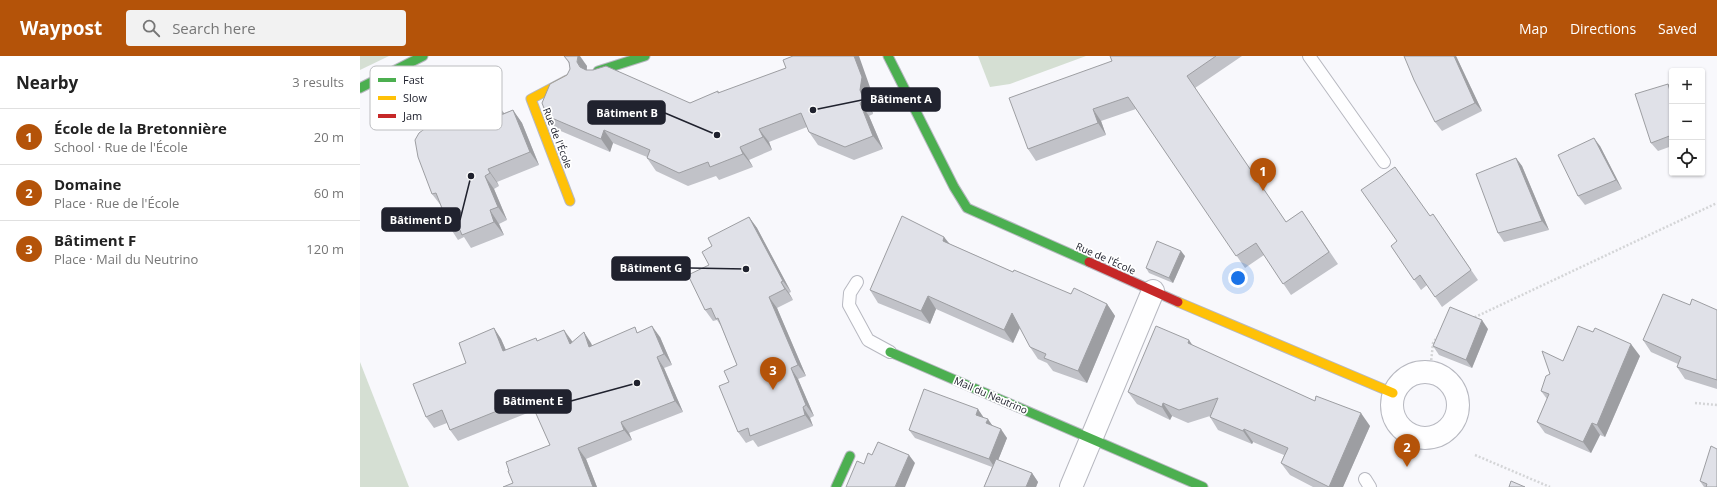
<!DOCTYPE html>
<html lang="en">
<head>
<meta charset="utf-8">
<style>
  :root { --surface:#fff; --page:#f2f2f2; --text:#222; --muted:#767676; --line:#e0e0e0; --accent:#b45309 }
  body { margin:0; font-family:"Open Sans",sans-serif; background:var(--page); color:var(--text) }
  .controls { position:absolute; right:12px; top:12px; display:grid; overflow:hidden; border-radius:4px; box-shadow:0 1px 3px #0004 }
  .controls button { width:36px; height:36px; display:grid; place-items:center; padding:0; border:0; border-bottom:1px solid var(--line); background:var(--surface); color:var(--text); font:20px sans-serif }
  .you { position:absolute; left:878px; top:222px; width:14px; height:14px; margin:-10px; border:3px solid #fff; border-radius:50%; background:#1a73e8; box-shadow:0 0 0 6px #1a73e833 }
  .badge { display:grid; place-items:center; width:26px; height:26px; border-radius:50%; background:var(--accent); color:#fff; font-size:13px; font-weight:700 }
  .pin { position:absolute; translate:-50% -33px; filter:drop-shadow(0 1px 2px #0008) }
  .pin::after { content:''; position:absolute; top:21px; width:14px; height:12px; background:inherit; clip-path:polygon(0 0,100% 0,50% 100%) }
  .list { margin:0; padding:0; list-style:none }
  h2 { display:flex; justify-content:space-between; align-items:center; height:52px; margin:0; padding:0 16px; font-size:17px }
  h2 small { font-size:13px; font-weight:400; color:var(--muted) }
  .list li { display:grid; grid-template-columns:26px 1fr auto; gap:12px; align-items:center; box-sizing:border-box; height:56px; padding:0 16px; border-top:1px solid var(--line) }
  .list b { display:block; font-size:15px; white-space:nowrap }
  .list p { margin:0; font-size:13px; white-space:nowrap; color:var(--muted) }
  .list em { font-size:13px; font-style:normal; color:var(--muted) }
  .icon { flex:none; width:22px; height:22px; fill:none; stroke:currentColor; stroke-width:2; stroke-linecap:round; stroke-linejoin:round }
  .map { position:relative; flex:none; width:1357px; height:431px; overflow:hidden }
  header { display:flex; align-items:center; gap:24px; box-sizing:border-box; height:56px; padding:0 20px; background:var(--accent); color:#fff }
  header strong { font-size:19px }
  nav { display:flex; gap:22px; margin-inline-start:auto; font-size:14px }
  .search { width:280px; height:36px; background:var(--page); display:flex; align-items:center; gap:10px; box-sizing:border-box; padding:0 14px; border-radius:4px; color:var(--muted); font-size:15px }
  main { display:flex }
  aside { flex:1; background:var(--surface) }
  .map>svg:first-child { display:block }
</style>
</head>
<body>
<header>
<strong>Waypost</strong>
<div class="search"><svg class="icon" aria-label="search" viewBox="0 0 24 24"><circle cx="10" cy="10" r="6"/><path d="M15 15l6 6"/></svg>Search here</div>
<nav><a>Map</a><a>Directions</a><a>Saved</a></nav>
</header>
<main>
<aside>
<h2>Nearby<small>3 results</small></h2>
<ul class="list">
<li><span class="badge">1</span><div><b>École de la Bretonnière</b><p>School · Rue de l'École</p></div><em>20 m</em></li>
<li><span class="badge">2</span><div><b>Domaine</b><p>Place · Rue de l'École</p></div><em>60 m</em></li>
<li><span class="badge">3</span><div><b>Bâtiment F</b><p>Place · Mail du Neutrino</p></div><em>120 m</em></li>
</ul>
</aside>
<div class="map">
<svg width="1357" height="431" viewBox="0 0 1357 431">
  <rect width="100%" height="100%" fill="#f8f8fc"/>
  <g fill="#d5dfd3">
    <path d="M0,0H29L0,14Z"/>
    <path d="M618,0H726L650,28L630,31Z"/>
    <path d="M0,306L49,431H0Z"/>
  </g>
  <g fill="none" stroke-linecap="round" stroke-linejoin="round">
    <defs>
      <g id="lane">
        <path d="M949,0L1024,106"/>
        <path d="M497,226L490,237L489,249L508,284L530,296"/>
        <path d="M1005,423L1010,431"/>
      </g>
      <g id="street">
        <circle cx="1065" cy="349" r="33"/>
        <path d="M711,431L793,235"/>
      </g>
      <g id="fast">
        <path d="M528,0L594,131L607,152L729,206"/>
        <path d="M238,15L285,0"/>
        <path d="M0,32L63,0"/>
        <path d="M530,296L843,431"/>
        <path d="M476,431L490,400"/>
      </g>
      <g id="slow">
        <path d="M207,24L171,43L210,145"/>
        <path d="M818,246L1033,337"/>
      </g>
      <path id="jam" d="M729,206L818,246"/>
    </defs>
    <use href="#lane" stroke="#b7b8c0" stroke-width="14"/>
    <use href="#street" stroke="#b7b8c0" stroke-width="24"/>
    <use href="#fast" stroke="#b7b8c0" stroke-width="11"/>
    <use href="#slow" stroke="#b7b8c0" stroke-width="11"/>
    <use href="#jam" stroke="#b7b8c0" stroke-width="11"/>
    <g stroke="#d4d5d7" stroke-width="2.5" stroke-dasharray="2 2" stroke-linecap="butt">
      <path d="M1111,263L1357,147"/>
      <path d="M1070,316L1073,287L1077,281"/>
      <path d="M1335,347L1357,349"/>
      <path d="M1115,399L1190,431"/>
    </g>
    <use href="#lane" stroke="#fefeff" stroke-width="12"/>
    <use href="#street" stroke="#fefeff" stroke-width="22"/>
    <use href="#fast" stroke="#4caf50" stroke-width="9"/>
    <use href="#slow" stroke="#ffc107" stroke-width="9"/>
    <use href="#jam" stroke="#c62828" stroke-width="9"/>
  </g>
  <g fill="#c1c2c8">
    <path d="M204,0L227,10V14L330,47L358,36L511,34L509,47L513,58L509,60L523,93L494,104L458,89L449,76L447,71L409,86L412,94L389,104L393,111L359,124L356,120L328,130L296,115L287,102V101L253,87L250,96L196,73L187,60L210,13V9Z"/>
    <path d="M750,0H882L835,32L926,166L942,155L978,208L931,239L904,199L885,212L776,53L741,65L746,79L676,105L668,93L752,5Z"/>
    <path d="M1096,0L1122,55L1082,75L1075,66Z"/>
    <path d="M1308,28L1312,34V90L1298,95L1291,87Z"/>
    <path d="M136,46L144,57L153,54L162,67L179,109L137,126L139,130L134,133L147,164L139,168L144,179L111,192L104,181L98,184L89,170L82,151L72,138L106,58Z"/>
    <path d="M1240,90L1262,133L1225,149L1218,140Z"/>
    <path d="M1156,102L1162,110L1189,174L1144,186L1138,177Z"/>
    <path d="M1073,158L1118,224L1082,251L1067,229L1061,234L1031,190Z"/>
    <path d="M389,161L397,172L431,236L429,237L433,244L417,252L446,320L438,323L454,360L450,362L453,370L398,391L393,384L386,387L378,376L369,326L377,309L361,270L357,264L353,265L345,254L349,209L352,190Z"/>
    <path d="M584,181L590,188L653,216L711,238L747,248L755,260L727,327L693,315L687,307L678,303L670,291L660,272L653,287L576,253L570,268L518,247L510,234Z"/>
    <path d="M825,200L813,227L789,217L786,212Z"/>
    <path d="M1330,249L1357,254V333L1325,323L1317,311L1318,308L1291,296L1283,284Z"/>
    <path d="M134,272L141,283L146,294L178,285H212V286L231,287L232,290L279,276L300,281L312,309L304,312L323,356L269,377L272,384L226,403L237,431H143L153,427L190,389L175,354L98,385L90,374L87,367L74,372L66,361L106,307Z"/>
    <path d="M1128,273L1112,312L1079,299L1073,290Z"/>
    <path d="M833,290L1010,370L983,431H953L930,419L921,407L924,399L893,386L892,388L858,374L850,361V360L828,367L812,360L810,364L777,348L768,336Z"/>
    <path d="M1280,300L1245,381L1240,379L1231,397L1185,377L1177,366L1187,343L1181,335L1190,318L1203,305Z"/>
    <path d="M624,362L647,382L638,404L672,417L678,426L676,431H624L632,411L555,382L549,374Z"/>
    <path d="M1340,425L1357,431H1344Z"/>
  </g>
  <g fill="#9d9ea2">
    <path d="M218,0H220L227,10L226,19L217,6Z"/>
    <path d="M494,0H499L511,34L509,47L513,58L504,45L500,34Z"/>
    <path d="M1094,0H1096L1122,55L1115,47Z"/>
    <path d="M1308,28L1312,34V42Z"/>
    <path d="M136,46L145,59H141Z"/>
    <path d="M500,47L509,60L523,93L513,80Z"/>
    <path d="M733,53L741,65L746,79L738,67Z"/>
    <path d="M153,54L162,67L179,109L170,96Z"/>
    <path d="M399,73L409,86L412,94L403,81Z"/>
    <path d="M244,74L253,87L250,96L241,83Z"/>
    <path d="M1234,82L1240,90L1262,133L1256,124Z"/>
    <path d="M380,91L389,104L393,111L383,98Z"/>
    <path d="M1156,102L1162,110L1189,174L1182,165Z"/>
    <path d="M128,113L137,126L139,130L130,117Z"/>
    <path d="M125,120L134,133L147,164L138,151Z"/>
    <path d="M130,154L139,168L144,179L134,166Z"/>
    <path d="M389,161L397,172L431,236L423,225Z"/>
    <path d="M584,181L593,193L583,185Z"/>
    <path d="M821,195L825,200L813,227L809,222Z"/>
    <path d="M421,226L429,237L433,244L425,233Z"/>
    <path d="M568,240L576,253L570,268L561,255Z"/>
    <path d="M409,241L417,252L446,320L438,309Z"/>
    <path d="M747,248L755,260L727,327L718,315Z"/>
    <path d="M652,257L661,269L653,287L644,274Z"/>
    <path d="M1122,264L1128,273L1112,312L1106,304Z"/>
    <path d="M292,270L300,281L312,309L304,298Z"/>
    <path d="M134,272L141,283L151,306L143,295Z"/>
    <path d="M204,274L212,285L218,299L210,288Z"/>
    <path d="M224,276L231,287L237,302L229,291Z"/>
    <path d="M829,284L838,297L828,287Z"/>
    <path d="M1271,288L1280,300L1245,381L1237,369Z"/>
    <path d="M297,301L304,312L323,356L315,345Z"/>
    <path d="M431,312L438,323L454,360L446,349Z"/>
    <path d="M803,347L812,360L810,364L802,351Z"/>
    <path d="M443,351L450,362L453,370L445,359Z"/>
    <path d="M618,353L624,362L622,368L616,359Z"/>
    <path d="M1001,357L1010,370L983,431H969Z"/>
    <path d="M628,363L634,372L626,367Z"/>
    <path d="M261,366L269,377L272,384L264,374Z"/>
    <path d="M1232,367L1240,379L1231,397L1223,386Z"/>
    <path d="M641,373L647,382L635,412L629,403Z"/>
    <path d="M884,373L893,386L892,388L883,375Z"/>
    <path d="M218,392L226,403L237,431H233Z"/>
    <path d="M549,399L555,407L545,431H535Z"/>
    <path d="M672,417L678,426L676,431H666Z"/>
  </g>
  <g fill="#e0e1e8" stroke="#9d9ea2">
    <path d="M204,0H218L217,6L220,11L226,14H233L246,10L330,47L358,35V37L426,12L423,4L433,0H494L502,21L500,34L504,45L500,47L513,80L485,91L449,76L441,57L399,73L403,81L380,91L383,98L350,111L348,106L319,117L287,102L290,94L244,74L241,83L187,60L182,47L190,28L207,19L210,13L209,6Z"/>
    <path d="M750,0H856L827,20L926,166L942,155L969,196L923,228L896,187L876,200L768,41L733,53L738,67L668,93L649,42L752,5Z"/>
    <path d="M1044,0H1094L1115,47L1075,66L1054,24Z"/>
    <path d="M1308,28L1312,42V79L1291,87L1275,38Z"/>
    <path d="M136,46L141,59L153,54L170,96L128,113L130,117L125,120L138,151L130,154L134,166L102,179L97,167L89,170L76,137L72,138L58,101L55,84L59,77L74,66V64L102,52L105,59Z"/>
    <path d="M1234,82L1256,124L1218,140L1198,99Z"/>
    <path d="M1156,102L1182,165L1138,177L1116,118Z"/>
    <path d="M1035,111L1070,160L1073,158L1111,214L1075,241L1060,219L1054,224L1031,190L1037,185L1001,134Z"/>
    <path d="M542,160L584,181L583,185L653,216L654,214L711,238L714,232L747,248L718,315L684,302L686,298L670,291L652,257L644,274L568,240L561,255L510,234Z"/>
    <path d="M389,161L423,225L421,226L425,233L409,241L438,309L431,312L446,349L443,351L445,359L390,380L388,372L378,376L359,330L369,326L364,315L377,309L358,262L356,263L351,252L345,254L328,219L349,209L342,196L352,190L348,182Z"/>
    <path d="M797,185L821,195L809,222L786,212Z"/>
    <path d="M1303,238L1330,249L1332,243L1357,254V324L1317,311L1321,301L1283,284Z"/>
    <path d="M1090,251L1122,264L1106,304L1073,290Z"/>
    <path d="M292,270L304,298L297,301L315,345L261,366L264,374L218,392L233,431H143L153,427L148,415H149L146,406L190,389L169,342L90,374L82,354L66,361L53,328L106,307L99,287L134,272L143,295L176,282L177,285L204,274L210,288L224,276L229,291L275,271L277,277Z"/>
    <path d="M796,270L829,284L828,287L955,345L956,340L1001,357L969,431L921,407L928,392L884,373L883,375L850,361L858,342L819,354L803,347L802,351L768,336Z"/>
    <path d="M1218,270L1233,276L1235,272L1271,288L1237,369L1232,367L1223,386L1177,366L1189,338L1181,335L1186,320L1190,318L1182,295L1203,305Z"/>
    <path d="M564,333L618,353L616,359L628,363L626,367L641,373L629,403L549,374Z"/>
    <path d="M518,386L549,399L535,431H486L497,405L504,408L508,397L512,399Z"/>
    <path d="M1351,390L1357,393V431H1346L1347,428L1340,425Z"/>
    <path d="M636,403L672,417L666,431H624Z"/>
    <path d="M1151,425L1165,431H1149Z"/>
  </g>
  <g text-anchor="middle" stroke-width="3.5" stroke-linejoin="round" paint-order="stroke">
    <g font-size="10" fill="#20222e" stroke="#fff">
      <text transform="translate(198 82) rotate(69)" y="4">Rue de l'École</text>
      <text transform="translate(746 202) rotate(24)" y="4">Rue de l'École</text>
      <text transform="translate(631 339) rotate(23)" y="4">Mail du Neutrino</text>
    </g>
  </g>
  <rect x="10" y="10" width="132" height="64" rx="6" fill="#fff" stroke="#bcbdc0" stroke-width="1"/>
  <rect x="18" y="22" width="18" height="4" fill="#4caf50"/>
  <rect x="18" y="40" width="18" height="4" fill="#ffc107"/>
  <rect x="18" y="58" width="18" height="4" fill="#c62828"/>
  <g font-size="11" fill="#20222e">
    <text x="43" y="28">Fast</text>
    <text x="43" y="46">Slow</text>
    <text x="43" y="64">Jam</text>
  </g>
  <path fill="none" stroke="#20222e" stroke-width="1.5" d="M453 54L502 44M357 79L305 57M111 120L100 164M386 213L330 212M277 327L211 345"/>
  <g fill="#20222e" stroke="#fff" stroke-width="1.5">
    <circle cx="453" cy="54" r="4"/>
    <circle cx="357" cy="79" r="4"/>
    <circle cx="111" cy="120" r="4"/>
    <circle cx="386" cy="213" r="4"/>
    <circle cx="277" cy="327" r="4"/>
  </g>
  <g fill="#20222e" stroke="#20222e" stroke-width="1.5">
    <rect x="502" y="32" width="78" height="23" rx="4"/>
    <rect x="228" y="45" width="77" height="23" rx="4"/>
    <rect x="22" y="152" width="78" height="23" rx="4"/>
    <rect x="252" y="201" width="78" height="23" rx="4"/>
    <rect x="135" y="334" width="76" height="23" rx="4"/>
  </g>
  <g font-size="11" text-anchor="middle" font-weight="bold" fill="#fff">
    <text x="541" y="47">Bâtiment A</text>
    <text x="267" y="61">Bâtiment B</text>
    <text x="61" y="168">Bâtiment D</text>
    <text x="291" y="216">Bâtiment G</text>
    <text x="173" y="349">Bâtiment E</text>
  </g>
</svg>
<div class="controls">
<button>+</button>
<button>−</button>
<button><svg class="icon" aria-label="locate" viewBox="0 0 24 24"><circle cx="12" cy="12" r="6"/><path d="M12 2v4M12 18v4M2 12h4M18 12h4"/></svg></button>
</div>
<div class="you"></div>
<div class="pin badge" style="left:903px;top:135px">1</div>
<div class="pin badge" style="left:1047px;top:411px">2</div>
<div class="pin badge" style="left:413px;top:334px">3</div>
</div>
</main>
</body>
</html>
